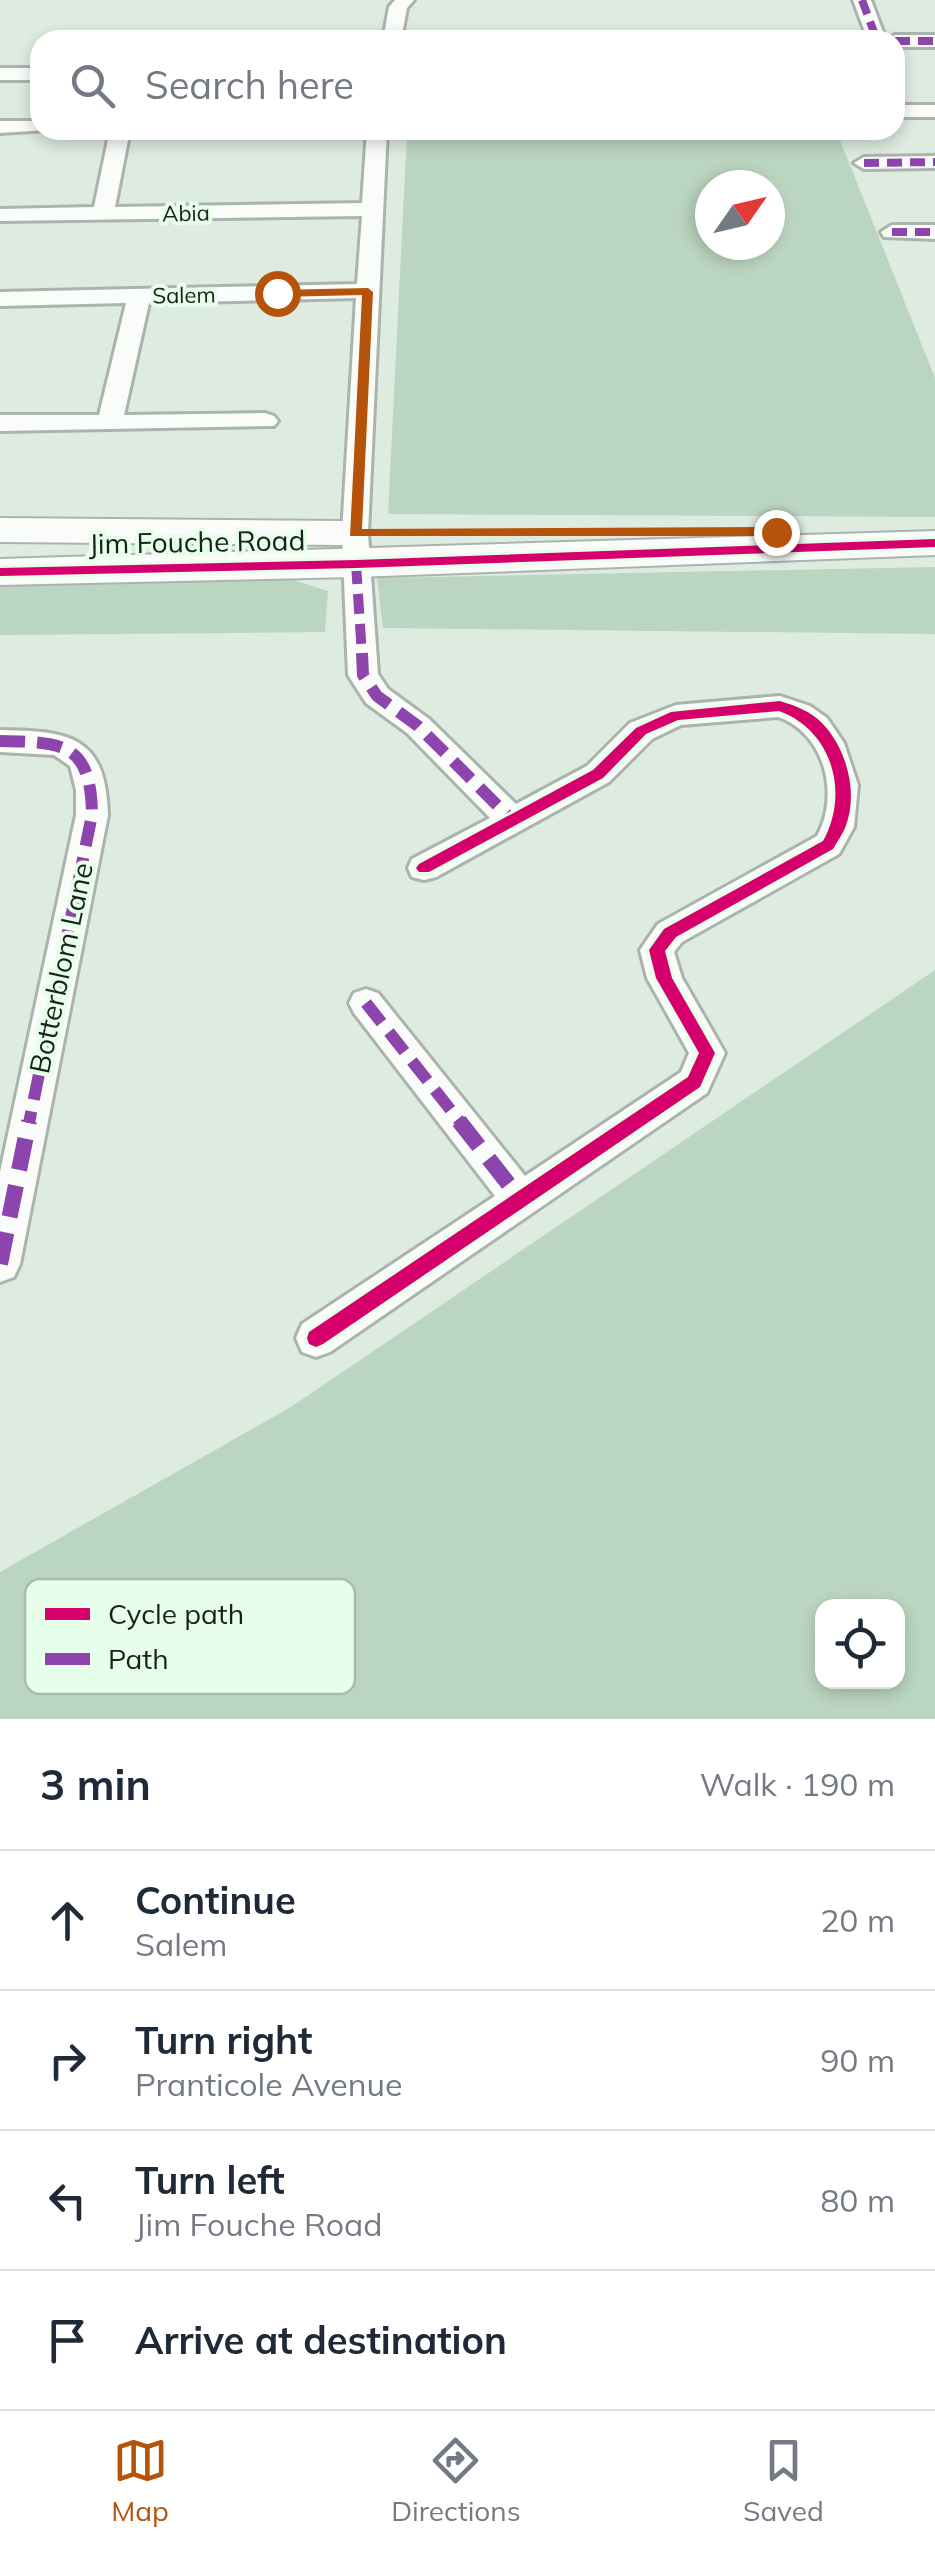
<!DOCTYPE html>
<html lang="en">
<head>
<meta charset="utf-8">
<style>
  :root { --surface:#fff; --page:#f2f2f3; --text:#1f2937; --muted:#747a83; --line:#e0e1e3; --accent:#b45309 }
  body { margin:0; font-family:Mulish,sans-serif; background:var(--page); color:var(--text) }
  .controls { position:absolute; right:30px; bottom:30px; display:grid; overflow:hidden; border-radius:20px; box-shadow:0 5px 15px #0003 }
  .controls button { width:90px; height:90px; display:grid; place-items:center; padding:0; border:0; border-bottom:2px solid var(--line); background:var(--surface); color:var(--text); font:50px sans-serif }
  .compass { position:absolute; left:695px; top:170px; width:90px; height:90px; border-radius:50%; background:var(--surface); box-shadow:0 5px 15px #0003; rotate:56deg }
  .stop { position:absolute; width:30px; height:30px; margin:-22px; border:8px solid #b45309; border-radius:50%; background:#fff }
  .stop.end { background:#b45309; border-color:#fff; box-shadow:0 2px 10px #0008 }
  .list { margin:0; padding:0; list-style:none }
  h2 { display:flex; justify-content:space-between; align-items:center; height:130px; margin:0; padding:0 40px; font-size:42px }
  h2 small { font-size:32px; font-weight:400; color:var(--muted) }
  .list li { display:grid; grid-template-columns:65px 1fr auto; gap:30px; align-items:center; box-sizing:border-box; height:140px; padding:0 40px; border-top:2px solid var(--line) }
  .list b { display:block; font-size:38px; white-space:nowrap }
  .list p { margin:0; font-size:32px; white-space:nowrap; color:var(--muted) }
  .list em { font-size:32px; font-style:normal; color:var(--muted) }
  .icon { flex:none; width:55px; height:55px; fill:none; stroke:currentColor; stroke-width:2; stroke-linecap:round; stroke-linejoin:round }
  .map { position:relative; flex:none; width:935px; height:1719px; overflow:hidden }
  .search { position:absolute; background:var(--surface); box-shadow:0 5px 15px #0003; left:30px; right:30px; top:30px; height:110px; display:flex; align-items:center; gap:25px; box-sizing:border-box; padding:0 35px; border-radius:30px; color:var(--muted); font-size:38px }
  .sheet { height:690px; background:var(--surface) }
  nav { display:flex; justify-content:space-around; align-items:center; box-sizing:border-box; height:140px; border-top:2px solid var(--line); background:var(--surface); font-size:28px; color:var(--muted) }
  nav a { display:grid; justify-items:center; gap:5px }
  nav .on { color:var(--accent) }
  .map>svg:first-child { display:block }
</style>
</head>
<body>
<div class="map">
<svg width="935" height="1719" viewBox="0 0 935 1719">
  <rect width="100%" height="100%" fill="#deebe0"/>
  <g fill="#bbd6c0" fill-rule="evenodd">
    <path d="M420,130H836L935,378V517L388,514L407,133ZM770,185V245H710V185Z"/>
    <path d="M935,567V634L383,628L377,578Z"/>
    <path d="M283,577L328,591L325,632L0,635V586Z"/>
    <path d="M935,970V1719H0V1572L291,1407ZM898,1606V1682H822V1606Z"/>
  </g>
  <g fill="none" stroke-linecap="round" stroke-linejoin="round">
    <defs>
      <g id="street">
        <path d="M395,0H414L407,8L401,40H383L389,7Z"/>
        <path d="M853,0H871L886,40H868Z"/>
        <path d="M895,35H935V47H895V40H886Z"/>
        <rect x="0" y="68" width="40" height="12"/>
        <rect x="895" y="105" width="40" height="12"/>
        <path d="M0,121H40V130H48L0,133Z"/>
        <path d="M110,130H130L115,207L362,203L367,130H387L368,533L378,674L388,689L429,719L516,804L587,766L630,723L676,705L780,696L810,706L827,718L844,743L858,785L854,827L839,854L682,942L674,952L682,978L725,1053L707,1093L330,1352L316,1357L302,1352L296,1338L302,1324L495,1196L354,1013L349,1003L354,993L366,989L378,993L525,1176L681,1072L689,1053L647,978L640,950L658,924L817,836C840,795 825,733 778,717L681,725L652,739L609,782L436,877L424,880L412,877L408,868L412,859L490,818L407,733L366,703L348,675L342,533L356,298L149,303L124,415L265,413L274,416L278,421L274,426L0,431V415H99L126,303L0,306V292L357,284L362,216L0,221V209L94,207Z"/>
        <path d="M935,156V168L864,169L854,163L864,157Z"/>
        <path d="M892,225H935V239L884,237L881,232Z"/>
        <path d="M0,730C70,731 106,736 108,815L20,1264L14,1277L0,1282V1172L76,815V790L70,766L54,755L0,752Z"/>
      </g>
      <g id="secondary">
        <path d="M0,518L341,521L355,524L361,533L355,542L341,545L0,542Z"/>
        <path d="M935,531V555L356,577L0,585V559Z"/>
      </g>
    </defs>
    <use href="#street" stroke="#aab4ac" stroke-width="6"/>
    <use href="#secondary" stroke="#aab4ac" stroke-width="4"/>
    <use href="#street" fill="#fafcfa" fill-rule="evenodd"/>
    <use href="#secondary" fill="#fafcfa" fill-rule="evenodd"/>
    <g stroke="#8e44ad" stroke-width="8" stroke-dasharray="15 8" stroke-linecap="butt">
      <path d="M862,0L877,40"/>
      <path d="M895,41H935"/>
      <path d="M895,90L902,111"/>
      <path d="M864,163L935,162"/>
      <path d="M892,232H935"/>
    </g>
    <path stroke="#8e44ad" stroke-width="10" stroke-dasharray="20 10" stroke-linecap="butt" d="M356,564L362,655"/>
    <g stroke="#8e44ad" stroke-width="12" stroke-dasharray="25 12" stroke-linecap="butt">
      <path d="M362,653L363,675L377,696L418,726L513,821"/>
      <path d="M0,741C64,742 91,743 92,815L29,1123"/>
      <path d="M366,1003L461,1123"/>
    </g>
    <g stroke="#8e44ad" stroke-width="16" stroke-dasharray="32 16" stroke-linecap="butt">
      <path d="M459,1121L521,1200"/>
      <path d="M0,1264L29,1121"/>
    </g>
    <defs>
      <g id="cycleway">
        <path d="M935,539V547L356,568L0,576V568L356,560Z"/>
        <path d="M780,701C796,706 810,711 822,723C847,749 859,794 845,828C842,835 837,842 833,849L676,937L665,951L672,978L715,1053L700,1087L323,1344L316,1347L309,1344L307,1338L309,1332L688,1077L699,1053L656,978L649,950L664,929L823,841C850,793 832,730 779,711L678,720L646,734L603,778L429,872H419L416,868L419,864L593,770L636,728L671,712Z"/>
      </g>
    </defs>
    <use href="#cycleway" stroke="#e7feea" stroke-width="6"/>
    <use href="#cycleway" fill="#d6006c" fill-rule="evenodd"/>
  </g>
  <path fill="#b45309" d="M368,288L373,292L362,529L776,527L782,532L776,536H350L362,295L277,297L271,293L277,290Z"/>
  <g text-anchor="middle" stroke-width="8" stroke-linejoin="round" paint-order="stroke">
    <g font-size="22" fill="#19211b" stroke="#e7feea">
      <text transform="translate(186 213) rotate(-1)" y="8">Abia</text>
      <text transform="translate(184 295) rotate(-1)" y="8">Salem</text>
    </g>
    <g font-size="28" fill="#19211b" stroke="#e7feea">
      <text transform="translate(197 542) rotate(-1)" y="10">Jim Fouche Road</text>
      <text transform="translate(61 968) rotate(-78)" y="10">Botterblom Lane</text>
    </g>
  </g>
  <rect x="25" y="1579" width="330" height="115" rx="15" fill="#e7feea" stroke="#a9bcac" stroke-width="2.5"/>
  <rect x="45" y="1608" width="45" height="12" fill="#d6006c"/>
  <rect x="45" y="1653" width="45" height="12" fill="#8e44ad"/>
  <g font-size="28" fill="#19211b">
    <text x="108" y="1624">Cycle path</text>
    <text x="108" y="1669">Path</text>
  </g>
</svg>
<div class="controls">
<button><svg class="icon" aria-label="locate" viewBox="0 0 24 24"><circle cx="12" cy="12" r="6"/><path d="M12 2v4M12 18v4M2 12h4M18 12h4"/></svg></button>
</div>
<svg class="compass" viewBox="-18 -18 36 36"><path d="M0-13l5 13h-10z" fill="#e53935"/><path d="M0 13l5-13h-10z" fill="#747a83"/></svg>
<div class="stop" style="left:277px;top:293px"></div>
<div class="stop end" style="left:776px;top:532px"></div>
<div class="search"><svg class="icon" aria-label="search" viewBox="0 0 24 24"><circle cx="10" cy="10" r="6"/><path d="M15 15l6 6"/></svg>Search here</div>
</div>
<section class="sheet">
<h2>3 min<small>Walk · 190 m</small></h2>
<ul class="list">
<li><svg class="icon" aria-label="ahead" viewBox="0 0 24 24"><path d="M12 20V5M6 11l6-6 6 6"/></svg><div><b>Continue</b><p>Salem</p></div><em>20 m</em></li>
<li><svg class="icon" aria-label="right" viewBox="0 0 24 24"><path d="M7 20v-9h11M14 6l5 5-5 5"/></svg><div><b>Turn right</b><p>Pranticole Avenue</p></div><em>90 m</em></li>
<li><svg class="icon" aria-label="left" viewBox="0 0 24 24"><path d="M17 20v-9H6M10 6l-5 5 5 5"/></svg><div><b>Turn left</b><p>Jim Fouche Road</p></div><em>80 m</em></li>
<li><svg class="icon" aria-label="arrive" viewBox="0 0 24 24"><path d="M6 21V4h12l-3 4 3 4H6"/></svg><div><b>Arrive at destination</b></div></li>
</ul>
</section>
<nav>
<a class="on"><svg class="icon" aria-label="map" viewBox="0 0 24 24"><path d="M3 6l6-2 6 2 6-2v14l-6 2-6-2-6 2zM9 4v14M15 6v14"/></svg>Map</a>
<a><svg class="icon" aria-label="directions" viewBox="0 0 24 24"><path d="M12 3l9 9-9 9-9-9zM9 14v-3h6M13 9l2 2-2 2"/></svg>Directions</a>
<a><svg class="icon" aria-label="saved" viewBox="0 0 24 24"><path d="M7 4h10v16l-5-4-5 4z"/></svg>Saved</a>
</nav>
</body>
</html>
